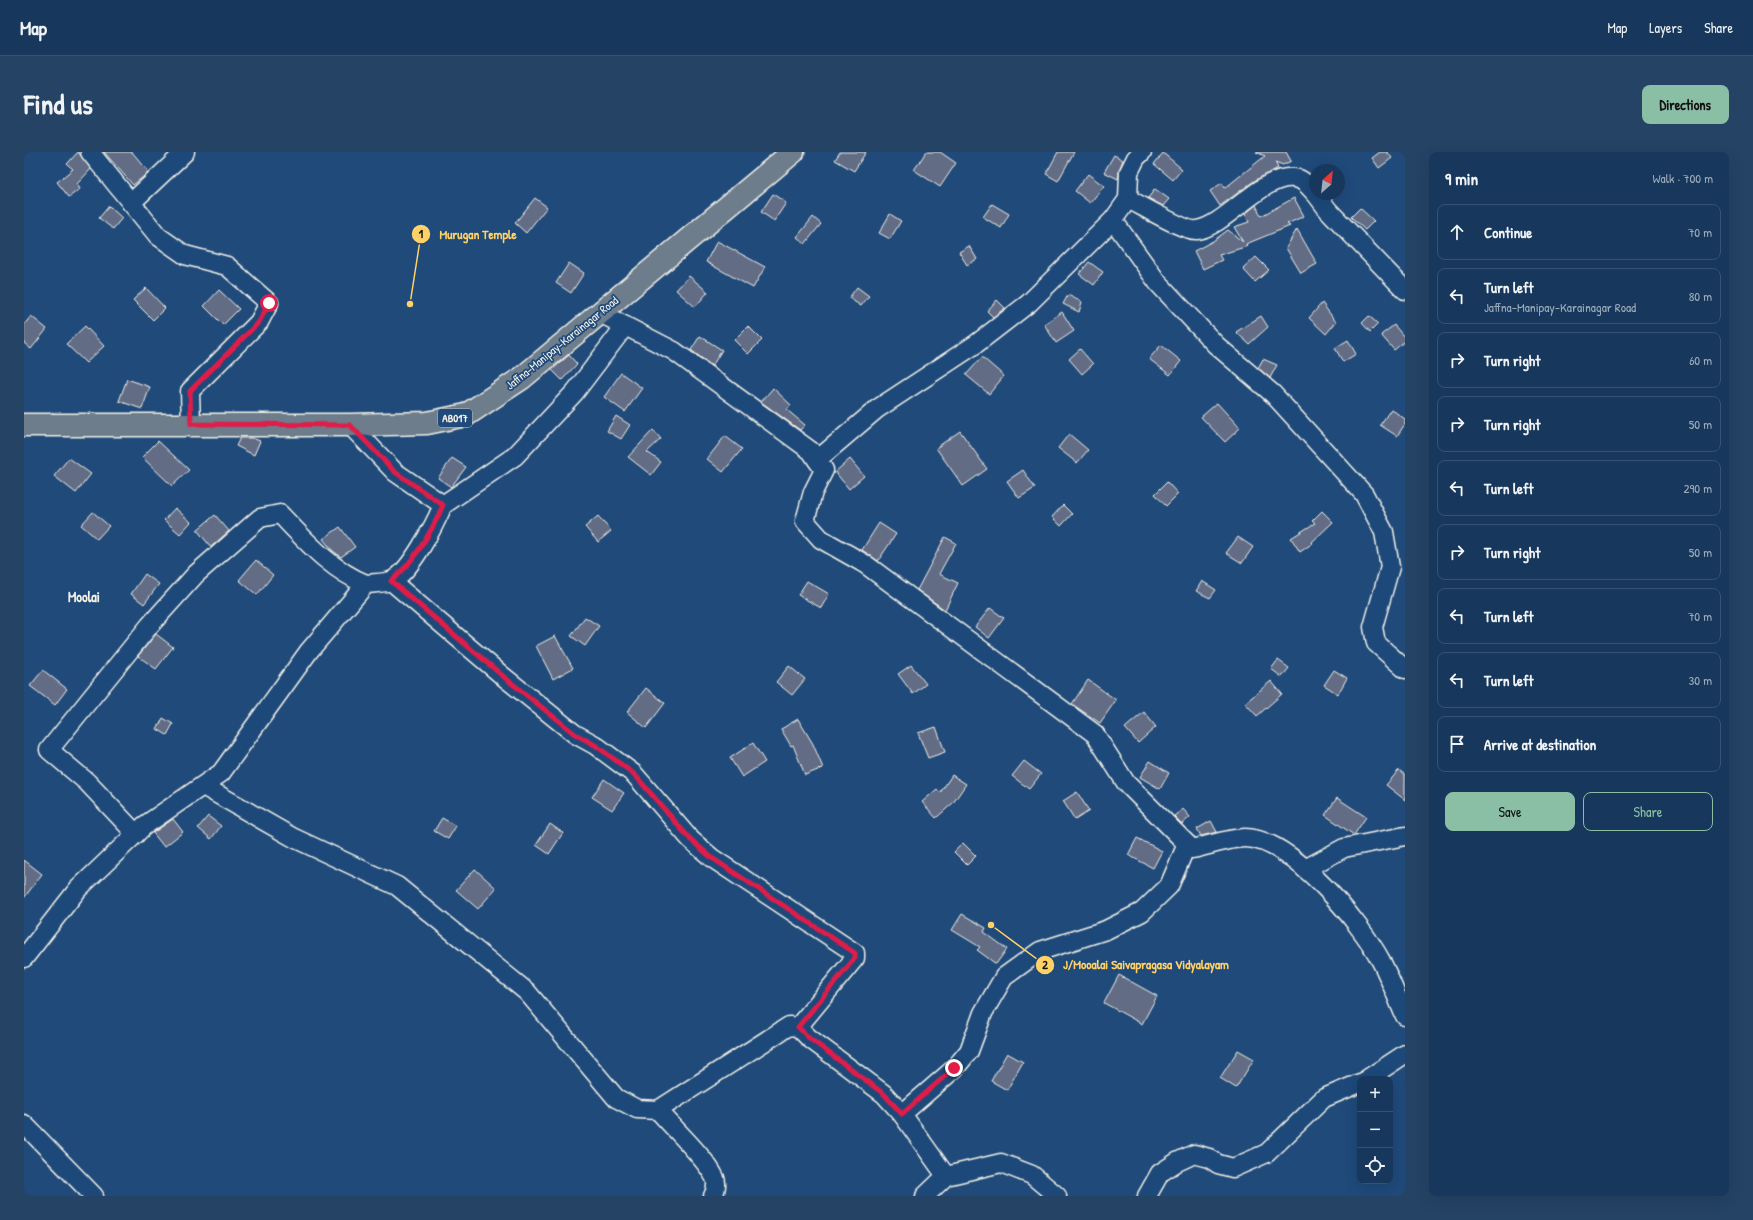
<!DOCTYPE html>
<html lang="en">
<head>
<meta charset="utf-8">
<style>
  :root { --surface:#17385c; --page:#244365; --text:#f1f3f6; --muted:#9eacbb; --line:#365272; --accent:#8abfa5 }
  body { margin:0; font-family:"Patrick Hand",sans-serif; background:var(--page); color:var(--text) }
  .controls { position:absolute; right:12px; bottom:12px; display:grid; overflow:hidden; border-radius:8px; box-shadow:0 4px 16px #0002 }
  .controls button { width:36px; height:36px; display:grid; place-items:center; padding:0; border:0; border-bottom:1px solid var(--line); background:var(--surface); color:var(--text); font:20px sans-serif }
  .compass { position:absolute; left:1285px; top:12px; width:36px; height:36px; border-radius:50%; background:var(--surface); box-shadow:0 4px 16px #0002; rotate:27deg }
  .stop { position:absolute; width:12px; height:12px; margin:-9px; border:3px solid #e11d48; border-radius:50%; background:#fff }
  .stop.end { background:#e11d48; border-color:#fff; box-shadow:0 1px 4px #0008 }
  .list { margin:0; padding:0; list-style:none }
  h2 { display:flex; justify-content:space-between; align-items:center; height:52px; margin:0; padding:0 16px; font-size:17px }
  h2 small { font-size:13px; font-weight:400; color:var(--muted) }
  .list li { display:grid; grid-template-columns:26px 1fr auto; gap:12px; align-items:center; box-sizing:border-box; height:56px; margin:0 8px 8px; padding:0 8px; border:1px solid var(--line); border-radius:8px }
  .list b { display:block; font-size:15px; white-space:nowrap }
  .list p { margin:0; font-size:13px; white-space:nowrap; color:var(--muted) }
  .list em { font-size:13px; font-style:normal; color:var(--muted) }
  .actions { display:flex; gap:8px; padding:12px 16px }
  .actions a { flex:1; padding:9px 0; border:1px solid var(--accent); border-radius:8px; text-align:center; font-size:14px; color:var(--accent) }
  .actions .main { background:var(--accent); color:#111 }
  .icon { flex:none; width:22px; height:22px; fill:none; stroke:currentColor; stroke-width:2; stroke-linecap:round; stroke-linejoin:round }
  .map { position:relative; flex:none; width:1381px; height:1044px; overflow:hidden; border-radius:8px }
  header { display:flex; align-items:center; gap:24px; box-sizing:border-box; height:56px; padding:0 20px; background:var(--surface); border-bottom:1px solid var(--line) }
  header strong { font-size:19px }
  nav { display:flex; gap:22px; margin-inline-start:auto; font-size:14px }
  .intro { display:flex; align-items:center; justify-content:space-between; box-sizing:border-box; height:96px; padding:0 24px }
  h1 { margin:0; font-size:28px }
  .button { padding:10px 18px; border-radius:8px; background:var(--accent); color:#111; font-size:14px; font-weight:700 }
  main { display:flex; gap:24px; padding:0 24px }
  aside { flex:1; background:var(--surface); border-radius:8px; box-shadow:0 4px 16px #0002 }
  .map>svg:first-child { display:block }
</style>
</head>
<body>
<header>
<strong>Map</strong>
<nav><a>Map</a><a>Layers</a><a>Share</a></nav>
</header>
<div class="intro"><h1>Find us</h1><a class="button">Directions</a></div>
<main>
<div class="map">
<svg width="1381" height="1044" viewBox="0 0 1381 1044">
  <rect width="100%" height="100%" fill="#1f4a7a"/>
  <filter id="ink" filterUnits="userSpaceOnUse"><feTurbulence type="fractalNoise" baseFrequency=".025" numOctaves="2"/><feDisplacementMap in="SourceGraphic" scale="8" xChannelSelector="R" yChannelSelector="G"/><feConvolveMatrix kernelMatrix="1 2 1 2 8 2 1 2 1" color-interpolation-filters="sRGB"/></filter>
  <g filter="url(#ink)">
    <g fill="#636c85" stroke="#f4f1e8">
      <path d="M54,0L67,17L53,32L56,37L45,45L33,30L49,17L43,12Z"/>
      <path d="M80,0H108L125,20L109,33Z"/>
      <path d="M816,0H842L830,19L811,8Z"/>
      <path d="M902,0H916L932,11L916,35L890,18Z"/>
      <path d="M1034,0H1050L1034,29L1022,22Z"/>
      <path d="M1232,0H1262L1267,9L1259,13L1251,10L1254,16L1230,29L1196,54L1186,39L1198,31L1201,36L1241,4Z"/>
      <path d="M1356,0H1363L1368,6L1355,16L1348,6Z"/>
      <path d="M1139,1L1158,17L1149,28L1130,12Z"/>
      <path d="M1090,3L1099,8L1096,16L1094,27L1080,20Z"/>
      <path d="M1064,22L1080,34L1066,51L1051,39Z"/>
      <path d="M1131,37L1145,47L1139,54L1124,46Z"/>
      <path d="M749,42L762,51L750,69L737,60Z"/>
      <path d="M511,46L523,55L502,81L491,71Z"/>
      <path d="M1270,46L1280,64L1263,72L1266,74L1222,92L1224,94L1195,103L1198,108L1179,117L1170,99L1189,89L1204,78L1219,90L1210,75L1225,70L1221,62L1232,53L1237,64Z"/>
      <path d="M968,52L985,62L977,76L959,65Z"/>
      <path d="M85,54L98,66L89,77L75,66Z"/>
      <path d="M1336,56L1350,69L1341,78L1327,65Z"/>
      <path d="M866,62L877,69L866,87L855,81Z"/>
      <path d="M789,65L797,72L781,92L773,85Z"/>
      <path d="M1273,77L1293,112L1277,121L1262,96Z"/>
      <path d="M693,89L741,115L729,136L682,110Z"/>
      <path d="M945,94L953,107L943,113L935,100Z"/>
      <path d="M1232,105L1245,118L1231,130L1219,117Z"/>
      <path d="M1065,110L1079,120L1070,133L1055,122Z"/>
      <path d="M545,111L560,121L547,141L532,131Z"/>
      <path d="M665,124L684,140L671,155L652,138Z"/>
      <path d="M833,135L845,144L837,154L825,146Z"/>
      <path d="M122,136L141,156L129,168L109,148Z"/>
      <path d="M195,138L215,157L199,173L180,154Z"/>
      <path d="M1044,143L1058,150L1055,160L1039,152Z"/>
      <path d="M973,148L981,156L969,165L963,159Z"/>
      <path d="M1298,151L1312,170L1302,182L1285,166Z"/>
      <path d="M1038,160L1050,179L1032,191L1020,172Z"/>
      <path d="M7,164L23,177L7,197L0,191V173Z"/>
      <path d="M1237,164L1244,175L1225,192L1212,180Z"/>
      <path d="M1345,164L1354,172L1346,180L1338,171Z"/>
      <path d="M1370,173L1381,186V189L1370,198L1357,183Z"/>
      <path d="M61,174L80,194L62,211L42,192Z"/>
      <path d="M724,174L738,188L724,202L710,188Z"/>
      <path d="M676,184L698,198L688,214L667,198Z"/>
      <path d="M1324,188L1332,202L1319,210L1311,196Z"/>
      <path d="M1137,193L1157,209L1146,223L1125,207Z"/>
      <path d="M1056,197L1069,212L1058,222L1045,207Z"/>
      <path d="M545,203L553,212L538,228L528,218Z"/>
      <path d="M958,205L980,224L965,242L942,223Z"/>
      <path d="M1239,207L1253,213L1246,226L1234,216Z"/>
      <path d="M597,221L618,236L601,260L580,245Z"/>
      <path d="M103,227L126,235L118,257L95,249Z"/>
      <path d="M749,236L767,253L763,258L781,273L776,278L737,250Z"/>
      <path d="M1193,251L1216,276L1201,290L1177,265Z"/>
      <path d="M1367,257L1381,267V272L1373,284L1356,273Z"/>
      <path d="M592,264L606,273L597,287L583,279Z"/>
      <path d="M629,278L637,287L623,300L637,310L627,323L604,305Z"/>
      <path d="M936,279L963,317L939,334L912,296Z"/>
      <path d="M1045,282L1064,298L1053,311L1034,296Z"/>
      <path d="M701,284L718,297L699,320L683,307Z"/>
      <path d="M216,286H228L236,289L230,303L212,294Z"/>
      <path d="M134,289L165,318L148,334L118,305Z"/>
      <path d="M45,306L67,322L52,341L30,324Z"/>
      <path d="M428,306L442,315L427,335L414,326Z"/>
      <path d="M826,307L840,324L825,337L811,320Z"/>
      <path d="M999,318L1011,336L995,346L983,329Z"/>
      <path d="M1143,330L1154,342L1142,354L1131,342Z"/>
      <path d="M1039,353L1048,362L1037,374L1028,365Z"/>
      <path d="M151,356L167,370L156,382L140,368Z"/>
      <path d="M1298,359L1309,370L1288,390L1289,391L1276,400L1267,386L1291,371L1288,369Z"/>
      <path d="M69,360L85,374L73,387L57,373Z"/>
      <path d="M191,363L205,379L187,395L173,378Z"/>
      <path d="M574,364L587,379L574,390L561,375Z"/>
      <path d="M855,371L872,382L854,409L838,398Z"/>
      <path d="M316,375L331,395L317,405L308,398L299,387Z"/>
      <path d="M921,385L932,391L915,422L934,431L921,458L893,438Z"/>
      <path d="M1214,385L1229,395L1218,411L1202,401Z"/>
      <path d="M232,408L249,423L233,443L215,428Z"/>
      <path d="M121,422L135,432L120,452L107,442Z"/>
      <path d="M783,429L805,442L797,456L774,443Z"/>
      <path d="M1178,429L1192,438L1186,446L1172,439Z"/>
      <path d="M966,456L980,466L965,486L951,475Z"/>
      <path d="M561,465L575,474L561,494L547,484Z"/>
      <path d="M132,482L149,495L132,517L114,504Z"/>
      <path d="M531,484L549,516L529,527L512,494Z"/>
      <path d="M1254,508L1265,516L1258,525L1247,517Z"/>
      <path d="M887,513L902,532L889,542L874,522Z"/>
      <path d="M765,514L781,527L768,543L752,530Z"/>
      <path d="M19,518L43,537L31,553L6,534Z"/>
      <path d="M1310,518L1323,526L1314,542L1300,533Z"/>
      <path d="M1064,528L1092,548L1076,571L1048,552Z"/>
      <path d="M1247,529L1258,542L1233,564L1221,551Z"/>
      <path d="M622,536L641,551L622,576L603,560Z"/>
      <path d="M1120,560L1132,575L1114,591L1101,576Z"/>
      <path d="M139,566L149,572L143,583L133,577Z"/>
      <path d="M774,567L789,592L799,616L781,623L769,593L767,594L757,577Z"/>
      <path d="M912,575L921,600L904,606L894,581Z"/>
      <path d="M729,591L741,610L718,625L706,606Z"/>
      <path d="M1000,609L1017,622L1005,637L988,624Z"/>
      <path d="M1126,609L1145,621L1136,637L1116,625Z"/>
      <path d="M1375,618L1381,623V648L1362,633Z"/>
      <path d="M928,623L942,632L929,651L912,666L898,650L913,637L916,641Z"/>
      <path d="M580,627L600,641L588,658L568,645Z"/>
      <path d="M1053,640L1065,659L1051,668L1039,649Z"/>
      <path d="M1313,646L1342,665L1330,683L1301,663Z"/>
      <path d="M1159,657L1166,665L1158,672L1150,664Z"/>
      <path d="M184,664L197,674L187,687L174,676Z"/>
      <path d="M418,666L432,674L424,687L410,679Z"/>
      <path d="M149,667L159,680L140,695L129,681Z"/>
      <path d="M1187,669L1193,680L1177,684L1173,677Z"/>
      <path d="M526,672L539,681L525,702L512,693Z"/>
      <path d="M1113,686L1138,699L1129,716L1104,703Z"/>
      <path d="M939,691L952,704L943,713L930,700Z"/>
      <path d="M0,708L18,722L0,746Z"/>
      <path d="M451,717L472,736L454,757L432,738Z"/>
      <path d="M938,762L962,776L960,780L983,797L972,812L953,798L956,795L928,778Z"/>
      <path d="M1095,823L1133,844L1118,872L1080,851Z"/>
      <path d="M1214,898L1230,907L1212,936L1196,926Z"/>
      <path d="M983,901L999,910L983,938L967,929Z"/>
    </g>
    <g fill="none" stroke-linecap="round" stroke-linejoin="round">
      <defs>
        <g id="minor">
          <path d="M66,0L134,84L161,103L203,114L245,151L235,170L166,239L167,272"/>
          <path d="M1292,42L1304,58L1381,138"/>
          <path d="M1104,47C1117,53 1161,80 1173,78C1203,74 1243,16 1275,27C1282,30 1286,36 1291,41"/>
          <path d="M107,51L161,0"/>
          <path d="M1089,68L1134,131L1192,193L1249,242L1340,342L1360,380L1366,415L1349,475L1352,491L1381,517"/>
          <path d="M576,161L650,199L787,299L800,318L789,340L781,369L797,387L841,412L1071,582L1102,631L1168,697C1184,694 1205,686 1221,686C1267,686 1337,771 1357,809C1366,826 1373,846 1381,864"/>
          <path d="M793,308L853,257L952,192L1005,151L1089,68L1104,47L1105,20L1112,6L1118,0"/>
          <path d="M419,353L491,304L551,240L601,174"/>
          <path d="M179,634L270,686L373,734L503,840L592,946L613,957L634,958L765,874L774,875L831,806V801L688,706L666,687L610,622L571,593L551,582L480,525L367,429"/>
          <path d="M112,682L63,630L25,598L126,473L172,422L236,366L256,362C282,389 307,418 342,432"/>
          <path d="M1281,717L1320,696L1381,684"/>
          <path d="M0,806L54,737L120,674L197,621L285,499L342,432C350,431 360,431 367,429C386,421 411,372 419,353L371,320L326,273"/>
          <path d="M774,875L785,886L860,942L878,962L922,1024"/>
          <path d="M1343,927L1381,902"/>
          <path d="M634,958C649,976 682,1006 691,1026C693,1031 692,1039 689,1044"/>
          <path d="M878,962L931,916L945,899L959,861L980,825L1016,799L1082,778L1118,760L1145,734L1163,692"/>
          <path d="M0,972L70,1044"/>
          <path d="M901,1044L922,1024L977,1011L1008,1023L1033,1044"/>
          <path d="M1123,1044L1136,1021L1153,1010L1170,1002L1185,1006L1194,1012L1209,1016L1243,1001L1300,946L1336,931"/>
        </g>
        <path id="major" d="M0,273H326L403,271L442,263L498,226L769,0"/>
      </defs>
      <use href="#minor" stroke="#f4f1e8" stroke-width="21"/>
      <use href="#major" stroke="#f4f1e8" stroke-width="25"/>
      <use href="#minor" stroke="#1f4a7a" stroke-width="18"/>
      <use href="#major" stroke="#6d7d8c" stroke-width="22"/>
    </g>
  </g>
  <g fill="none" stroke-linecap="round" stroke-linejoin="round" filter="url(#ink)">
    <path stroke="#e11d48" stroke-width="5" d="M245,151L235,170L166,239L167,272L326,273L371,320L419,353C407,381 391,409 367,429L480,525L551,582L571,593L610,622L666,687L688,706L831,801V806L774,875L785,886L860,942L878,962L930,916"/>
  </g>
  <g text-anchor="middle" stroke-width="3.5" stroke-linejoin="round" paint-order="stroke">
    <rect fill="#1f4a7a" stroke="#b4bfc7" stroke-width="1" x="414" y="257" width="34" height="18" rx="3"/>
    <g font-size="11" font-weight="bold" fill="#f4f1e8">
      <text x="431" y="270">AB017</text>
    </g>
    <g font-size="12" fill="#f4f1e8" stroke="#1f4a7a">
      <text transform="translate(538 191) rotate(-39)" y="4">Jaffna-Manipay-Karainagar Road</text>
    </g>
    <g font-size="14" font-weight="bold" fill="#f4f1e8" stroke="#1f4a7a">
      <text x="60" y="450">Moolai</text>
    </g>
  </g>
  <path fill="none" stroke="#ffd166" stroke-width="1.5" d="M386 152L397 82M967 773L1021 813"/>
  <g fill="#ffd166" stroke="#1f4a7a" stroke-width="1.5">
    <circle cx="386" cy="152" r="4"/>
    <circle cx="967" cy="773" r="4"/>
    <circle cx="397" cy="82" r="10"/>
    <circle cx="1021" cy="813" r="10"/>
  </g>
  <g font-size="12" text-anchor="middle" font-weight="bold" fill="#111">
    <text x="397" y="86">1</text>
    <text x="1021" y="817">2</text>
  </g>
  <g font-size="13" text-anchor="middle" font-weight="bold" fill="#ffd166" stroke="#1f4a7a" stroke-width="3.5" stroke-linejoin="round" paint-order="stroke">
    <text x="454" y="87">Murugan Temple</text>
    <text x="1122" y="817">J/Mooalai Saivapragasa Vidyalayam</text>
  </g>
</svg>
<div class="controls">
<button>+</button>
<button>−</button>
<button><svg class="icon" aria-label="locate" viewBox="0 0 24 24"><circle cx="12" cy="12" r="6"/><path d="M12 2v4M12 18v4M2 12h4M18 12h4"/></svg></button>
</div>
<svg class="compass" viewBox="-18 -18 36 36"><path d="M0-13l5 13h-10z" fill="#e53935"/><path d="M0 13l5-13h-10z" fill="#9eacbb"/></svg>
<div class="stop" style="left:245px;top:151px"></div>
<div class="stop end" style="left:930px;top:916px"></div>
</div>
<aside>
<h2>9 min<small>Walk · 700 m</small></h2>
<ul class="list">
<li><svg class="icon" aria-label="ahead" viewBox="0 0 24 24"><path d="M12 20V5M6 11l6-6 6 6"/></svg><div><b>Continue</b></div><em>70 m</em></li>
<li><svg class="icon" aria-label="left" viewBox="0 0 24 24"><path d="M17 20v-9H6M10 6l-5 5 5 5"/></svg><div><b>Turn left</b><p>Jaffna-Manipay-Karainagar Road</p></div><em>80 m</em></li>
<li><svg class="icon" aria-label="right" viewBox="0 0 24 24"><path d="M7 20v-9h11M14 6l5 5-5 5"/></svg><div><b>Turn right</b></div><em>60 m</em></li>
<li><svg class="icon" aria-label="right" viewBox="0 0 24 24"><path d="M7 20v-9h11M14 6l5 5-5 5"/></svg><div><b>Turn right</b></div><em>50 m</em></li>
<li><svg class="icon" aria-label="left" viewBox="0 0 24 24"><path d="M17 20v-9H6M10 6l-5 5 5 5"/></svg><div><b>Turn left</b></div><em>290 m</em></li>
<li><svg class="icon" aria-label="right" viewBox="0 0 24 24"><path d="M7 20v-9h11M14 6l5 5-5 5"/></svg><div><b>Turn right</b></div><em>50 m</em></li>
<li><svg class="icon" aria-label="left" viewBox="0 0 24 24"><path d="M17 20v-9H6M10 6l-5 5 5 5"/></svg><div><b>Turn left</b></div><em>70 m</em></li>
<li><svg class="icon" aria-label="left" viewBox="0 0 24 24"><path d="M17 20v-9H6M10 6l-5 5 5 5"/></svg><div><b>Turn left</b></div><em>30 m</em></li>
<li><svg class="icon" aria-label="arrive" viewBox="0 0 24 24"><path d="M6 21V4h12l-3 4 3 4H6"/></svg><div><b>Arrive at destination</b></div></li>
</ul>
<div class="actions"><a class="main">Save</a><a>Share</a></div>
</aside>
</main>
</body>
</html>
